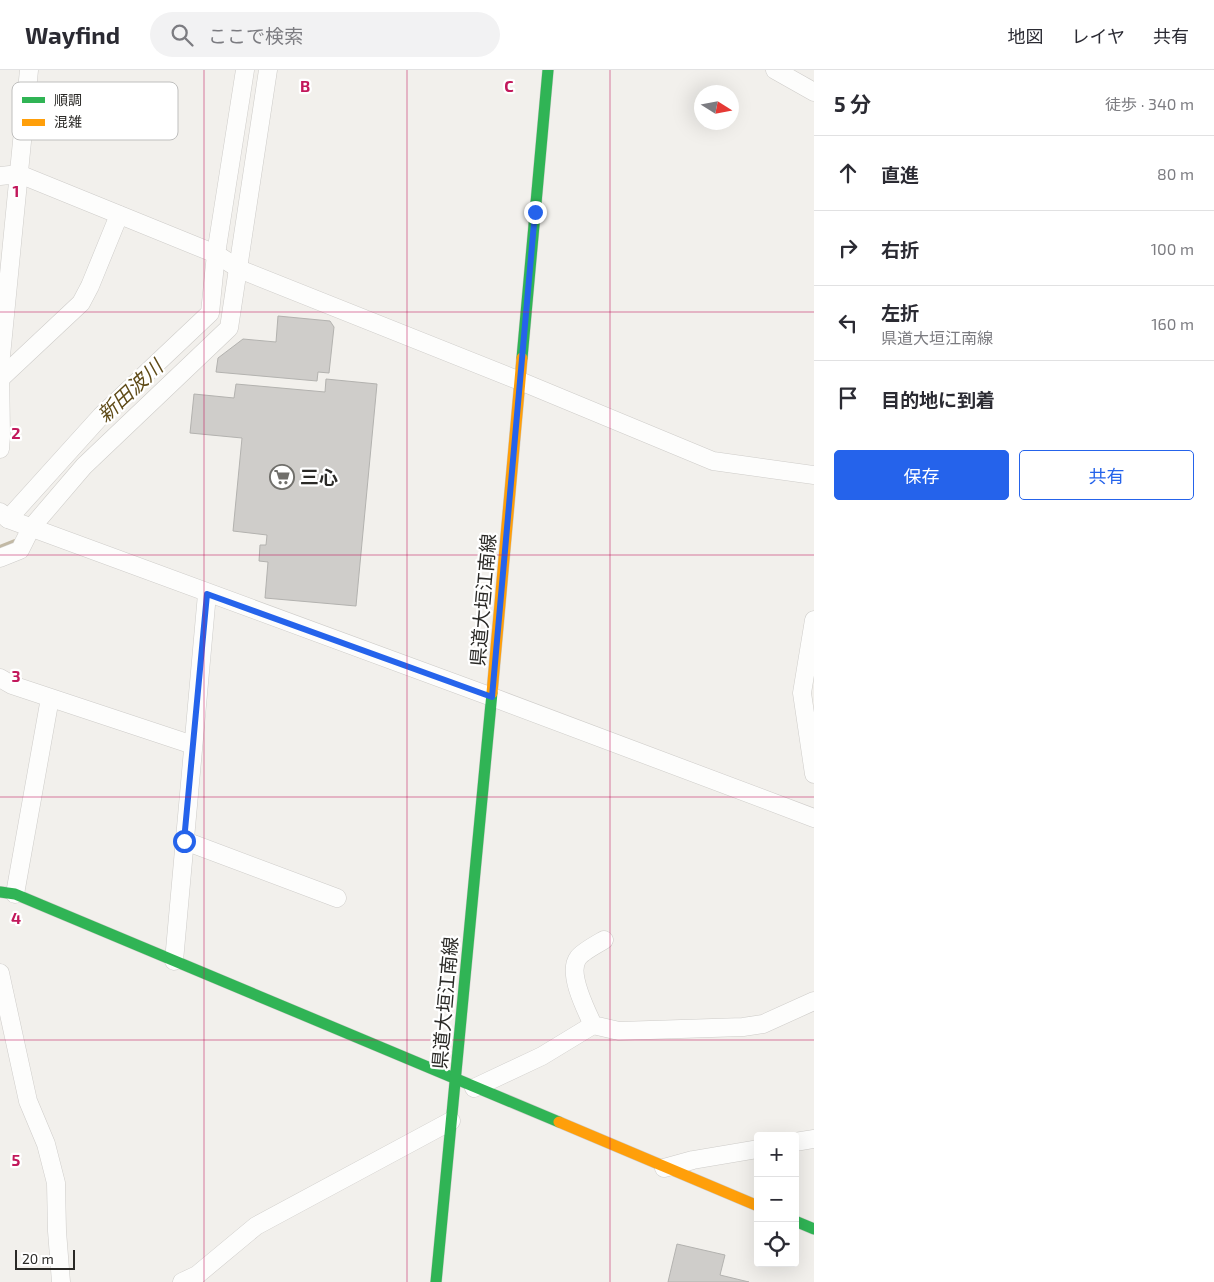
<!DOCTYPE html>
<html lang="ja">
<head>
<meta charset="utf-8">
<style>
  :root { --surface:#fff; --page:#f2f2f3; --text:#2b2b33; --muted:#7c7c81; --line:#e1e1e2; --accent:#2563eb }
  body { margin:0; font-family:"Exo 2","Noto Sans JP",sans-serif; background:var(--page); color:var(--text) }
  .controls { position:absolute; right:15px; bottom:15px; display:grid; overflow:hidden; border-radius:5px; box-shadow:0 5px 20px #0002 }
  .controls button { width:45px; height:45px; display:grid; place-items:center; padding:0; border:0; border-bottom:1px solid var(--line); background:var(--surface); color:var(--text); font:25px sans-serif }
  .compass { position:absolute; left:694px; top:15px; width:45px; height:45px; border-radius:50%; background:var(--surface); box-shadow:0 5px 20px #0002; rotate:101deg }
  .scale { position:absolute; left:15px; bottom:12px; width:60px; box-sizing:border-box; padding-left:5px; border:2px solid #2a2926; border-top:0; font-size:14px; line-height:18px; white-space:nowrap; color:#2a2926; -webkit-text-stroke:4px #fff; paint-order:stroke }
  .stop { position:absolute; width:15px; height:15px; margin:-11px; border:4px solid #2563eb; border-radius:50%; background:#fff }
  .stop.end { background:#2563eb; border-color:#fff; box-shadow:0 1px 5px #0008 }
  .list { margin:0; padding:0; list-style:none }
  h2 { display:flex; justify-content:space-between; align-items:center; height:65px; margin:0; padding:0 20px; font-size:21px }
  h2 small { font-size:16px; font-weight:400; color:var(--muted) }
  .list li { display:grid; grid-template-columns:32px 1fr auto; gap:15px; align-items:center; box-sizing:border-box; height:75px; padding:0 20px; border-top:1px solid var(--line) }
  .list b { display:block; font-size:19px; white-space:nowrap }
  .list p { margin:0; font-size:16px; white-space:nowrap; color:var(--muted) }
  .list em { font-size:16px; font-style:normal; color:var(--muted) }
  .actions { display:flex; gap:10px; padding:15px 20px }
  .actions a { flex:1; padding:11px 0; border:1px solid var(--accent); border-radius:5px; text-align:center; font-size:18px; color:var(--accent) }
  .actions .main { background:var(--accent); color:#fff }
  .icon { flex:none; width:28px; height:28px; fill:none; stroke:currentColor; stroke-width:2; stroke-linecap:round; stroke-linejoin:round }
  .map { position:relative; flex:none; width:814px; height:1212px; overflow:hidden }
  header { display:flex; align-items:center; gap:30px; box-sizing:border-box; height:70px; padding:0 25px; background:var(--surface); border-bottom:1px solid var(--line) }
  header strong { font-size:24px }
  nav { display:flex; gap:28px; margin-inline-start:auto; font-size:18px }
  .search { width:350px; height:45px; background:var(--page); display:flex; align-items:center; gap:12px; box-sizing:border-box; padding:0 18px; border-radius:28px; color:var(--muted); font-size:19px }
  main { display:flex }
  aside { flex:1; background:var(--surface) }
  .map>svg:first-child { display:block }
</style>
</head>
<body>
<header>
<strong>Wayfind</strong>
<div class="search"><svg class="icon" aria-label="search" viewBox="0 0 24 24"><circle cx="10" cy="10" r="6"/><path d="M15 15l6 6"/></svg>ここで検索</div>
<nav><a>地図</a><a>レイヤ</a><a>共有</a></nav>
</header>
<main>
<div class="map">
<svg width="814" height="1212" viewBox="0 0 814 1212">
  <rect width="100%" height="100%" fill="#f2f0ec"/>
  <g fill="none" stroke-linecap="round" stroke-linejoin="round">
    <path stroke="#c2b9a4" stroke-width="6" d="M0,478L15,472"/>
  </g>
  <g fill="#cfcdca" stroke="#b3b2af">
    <path d="M278,246L330,251L334,257L329,303L318,302L317,311L216,302L218,288L243,269L276,272Z"/>
    <path d="M326,309L377,314L356,536L265,528L268,492L259,491L260,475H266L267,465L233,461L242,368L190,363L194,324L234,328L236,314L325,322Z"/>
    <path d="M677,1174L725,1185L720,1205L749,1212H668Z"/>
  </g>
  <g fill="none" stroke-linecap="round" stroke-linejoin="round">
    <defs>
      <g id="street">
        <path d="M775,0L814,22"/>
        <path d="M0,106L19,104L216,184L239,199L520,311L713,391L814,405"/>
        <path d="M0,309L81,233L90,216L119,145"/>
        <path d="M0,379L1,366L0,296L29,0"/>
        <path d="M0,442L8,449L492,627L814,748"/>
        <path d="M8,449L101,346L210,243L216,184L245,0"/>
        <path d="M0,488L20,480L31,458L84,396L229,258L268,0"/>
        <path d="M814,550L802,623L814,704"/>
        <path d="M0,608L12,615L193,675"/>
        <path d="M185,771L337,828"/>
        <path d="M15,824L50,628"/>
        <path d="M604,870C597,874 582,882 578,888C567,903 586,940 593,955L619,961L743,957L763,954L814,931"/>
        <path d="M174,891L207,524"/>
        <path d="M0,903L28,1031L46,1074L56,1113L57,1161L61,1212"/>
        <path d="M474,1018L542,986L593,955"/>
        <path d="M795,1072L814,1069"/>
        <path d="M664,1098L693,1090L758,1079"/>
        <path d="M182,1212L197,1205L256,1156L451,1051"/>
      </g>
      <g id="fast">
        <path d="M522,288L548,0"/>
        <path d="M0,822L15,824L559,1052"/>
        <path d="M795,1151L814,1159"/>
        <path d="M436,1212L492,623"/>
      </g>
      <g id="slow">
        <path d="M492,623L522,288"/>
        <path d="M559,1052L758,1136"/>
      </g>
    </defs>
    <use href="#street" stroke="#ceccc9" stroke-width="19"/>
    <use href="#fast" stroke="#ceccc9" stroke-width="12"/>
    <use href="#slow" stroke="#ceccc9" stroke-width="12"/>
    <use href="#street" stroke="#fdfdfc" stroke-width="18"/>
    <use href="#fast" stroke="#30b455" stroke-width="11"/>
    <use href="#slow" stroke="#ff9f0a" stroke-width="11"/>
  </g>
  <g fill="none" stroke-linecap="round" stroke-linejoin="round">
    <path stroke="#2563eb" stroke-width="6" d="M184,771L207,524L492,627L535,142"/>
  </g>
  <path fill="none" stroke="#c2185b" stroke-width="1" stroke-opacity="0.55" d="M204,0V1212M407,0V1212M610,0V1212M0,242H814M0,485H814M0,727H814M0,970H814"/>
  <defs>
    <symbol id="supermarket-ring" viewBox="-11 -11 22 22"><circle r="9.5" fill="#fff" stroke="#706f6b" stroke-width="1.5"/><path d="M-6-5.5h2.5l.6 2H6L4.5 2H-2.5L-4.4-4H-6ZM-1.5 3.2a1.3 1.3 0 1 0 .1 0ZM3 3.2a1.3 1.3 0 1 0 .1 0Z" fill="#706f6b"/></symbol>
  </defs>
  <g fill-rule="evenodd">
    <use href="#supermarket-ring" x="268" y="393" width="28" height="28"/>
  </g>
  <g text-anchor="middle" stroke-width="4.5" stroke-linejoin="round" paint-order="stroke">
    <g font-size="19" font-weight="bold" fill="#2a2926" stroke="#fff" text-anchor="start">
      <text x="300" y="414">三心</text>
    </g>
    <g font-size="19" fill="#2a2926" stroke="#fff">
      <text transform="translate(483 530) rotate(-85)" y="7">県道大垣江南線</text>
      <text transform="translate(445 933) rotate(-85)" y="7">県道大垣江南線</text>
    </g>
    <g font-size="20" font-style="italic" fill="#5f4b18" stroke="#fff">
      <text transform="translate(130 321) rotate(-43)" y="7">新田波川</text>
    </g>
  </g>
  <rect x="12" y="12" width="166" height="58" rx="8" fill="#fff" stroke="#bfbfbe" stroke-width="1"/>
  <rect x="22" y="27" width="23" height="6" fill="#30b455"/>
  <rect x="22" y="49" width="23" height="7" fill="#ff9f0a"/>
  <g font-size="14" fill="#2a2926">
    <text x="54" y="35">順調</text>
    <text x="54" y="57">混雑</text>
  </g>
  <g font-size="16" text-anchor="middle" font-weight="bold" fill="#c2185b" stroke="#fff" stroke-width="4.5" stroke-linejoin="round" paint-order="stroke">
    <text x="305" y="22">B</text>
    <text x="509" y="22">C</text>
    <text x="16" y="127">1</text>
    <text x="16" y="369">2</text>
    <text x="16" y="612">3</text>
    <text x="16" y="854">4</text>
    <text x="16" y="1096">5</text>
  </g>
</svg>
<div class="controls">
<button>+</button>
<button>−</button>
<button><svg class="icon" aria-label="locate" viewBox="0 0 24 24"><circle cx="12" cy="12" r="6"/><path d="M12 2v4M12 18v4M2 12h4M18 12h4"/></svg></button>
</div>
<svg class="compass" viewBox="-18 -18 36 36"><path d="M0-13l5 13h-10z" fill="#e53935"/><path d="M0 13l5-13h-10z" fill="#7c7c81"/></svg>
<div class="scale">20 m</div>
<div class="stop" style="left:184px;top:771px"></div>
<div class="stop end" style="left:535px;top:142px"></div>
</div>
<aside>
<h2>5 分<small>徒歩 · 340 m</small></h2>
<ul class="list">
<li><svg class="icon" aria-label="ahead" viewBox="0 0 24 24"><path d="M12 20V5M6 11l6-6 6 6"/></svg><div><b>直進</b></div><em>80 m</em></li>
<li><svg class="icon" aria-label="right" viewBox="0 0 24 24"><path d="M7 20v-9h11M14 6l5 5-5 5"/></svg><div><b>右折</b></div><em>100 m</em></li>
<li><svg class="icon" aria-label="left" viewBox="0 0 24 24"><path d="M17 20v-9H6M10 6l-5 5 5 5"/></svg><div><b>左折</b><p>県道大垣江南線</p></div><em>160 m</em></li>
<li><svg class="icon" aria-label="arrive" viewBox="0 0 24 24"><path d="M6 21V4h12l-3 4 3 4H6"/></svg><div><b>目的地に到着</b></div></li>
</ul>
<div class="actions"><a class="main">保存</a><a>共有</a></div>
</aside>
</main>
</body>
</html>
